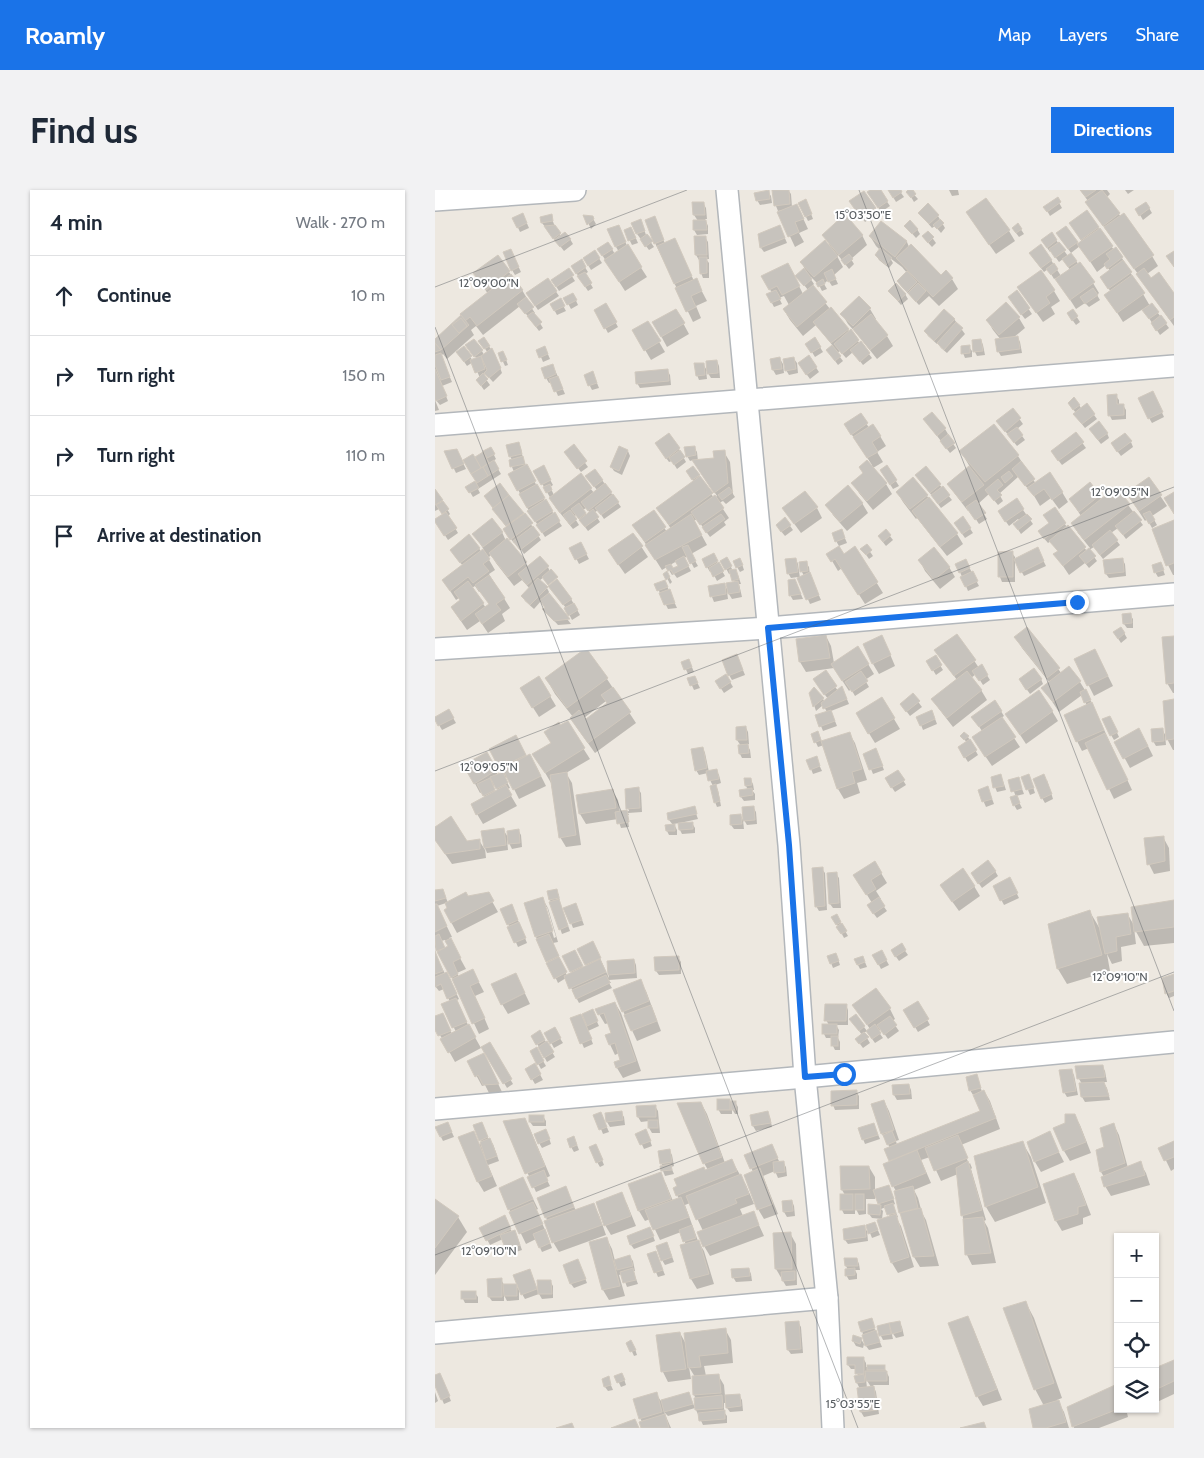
<!DOCTYPE html>
<html lang="en">
<head>
<meta charset="utf-8">
<style>
  :root { --surface:#fff; --page:#f2f2f3; --text:#1f2937; --muted:#747a83; --line:#e0e1e3; --accent:#1a73e8 }
  body { margin:0; font-family:Cabin,sans-serif; background:var(--page); color:var(--text) }
  .controls { position:absolute; right:15px; bottom:15px; display:grid; overflow:hidden; border-radius:0px; box-shadow:0 1px 4px #0004 }
  .controls button { width:45px; height:45px; display:grid; place-items:center; padding:0; border:0; border-bottom:1px solid var(--line); background:var(--surface); color:var(--text); font:25px sans-serif }
  .stop { position:absolute; width:15px; height:15px; margin:-11px; border:4px solid #1a73e8; border-radius:50%; background:#fff }
  .stop.end { background:#1a73e8; border-color:#fff; box-shadow:0 1px 5px #0008 }
  .list { margin:0; padding:0; list-style:none }
  h2 { display:flex; justify-content:space-between; align-items:center; height:65px; margin:0; padding:0 20px; font-size:21px }
  h2 small { font-size:16px; font-weight:400; color:var(--muted) }
  .list li { display:grid; grid-template-columns:32px 1fr auto; gap:15px; align-items:center; box-sizing:border-box; height:80px; padding:0 20px; border-top:1px solid var(--line) }
  .list b { display:block; font-size:19px; white-space:nowrap }
  .list em { font-size:16px; font-style:normal; color:var(--muted) }
  .icon { flex:none; width:28px; height:28px; fill:none; stroke:currentColor; stroke-width:2; stroke-linecap:round; stroke-linejoin:round }
  .map { position:relative; flex:none; width:739px; height:1238px; overflow:hidden; border-radius:0px }
  header { display:flex; align-items:center; gap:30px; box-sizing:border-box; height:70px; padding:0 25px; background:var(--accent); color:#fff }
  header strong { font-size:24px }
  nav { display:flex; gap:28px; margin-inline-start:auto; font-size:18px }
  .intro { display:flex; align-items:center; justify-content:space-between; box-sizing:border-box; height:120px; padding:0 30px }
  h1 { margin:0; font-size:35px }
  .button { padding:12px 22px; border-radius:0px; background:var(--accent); color:#fff; font-size:18px; font-weight:700 }
  main { display:flex; gap:30px; padding:0 30px }
  aside { flex:1; background:var(--surface); border-radius:0px; box-shadow:0 1px 4px #0004 }
  .map>svg:first-child { display:block }
</style>
</head>
<body>
<header>
<strong>Roamly</strong>
<nav><a>Map</a><a>Layers</a><a>Share</a></nav>
</header>
<div class="intro"><h1>Find us</h1><a class="button">Directions</a></div>
<main>
<aside>
<h2>4 min<small>Walk · 270 m</small></h2>
<ul class="list">
<li><svg class="icon" aria-label="ahead" viewBox="0 0 24 24"><path d="M12 20V5M6 11l6-6 6 6"/></svg><div><b>Continue</b></div><em>10 m</em></li>
<li><svg class="icon" aria-label="right" viewBox="0 0 24 24"><path d="M7 20v-9h11M14 6l5 5-5 5"/></svg><div><b>Turn right</b></div><em>150 m</em></li>
<li><svg class="icon" aria-label="right" viewBox="0 0 24 24"><path d="M7 20v-9h11M14 6l5 5-5 5"/></svg><div><b>Turn right</b></div><em>110 m</em></li>
<li><svg class="icon" aria-label="arrive" viewBox="0 0 24 24"><path d="M6 21V4h12l-3 4 3 4H6"/></svg><div><b>Arrive at destination</b></div></li>
</ul>
</aside>
<div class="map">
<svg width="739" height="1238" viewBox="0 0 739 1238">
  <rect width="100%" height="100%" fill="#ede8e0"/>
  <g fill="#0003" fill-rule="evenodd">
    <path d="M353,0L356,4L357,17L362,15L373,39L364,43L369,52L360,57L344,23L349,20L343,21L341,16L339,1Z"/>
    <path d="M437,0H444L455,16L446,22L437,7Z"/>
    <path d="M454,0H464L469,7L461,12Z"/>
    <path d="M475,0L483,9L479,12L476,7Z"/>
    <path d="M514,0H523L524,5L517,6Z"/>
    <path d="M645,0H672L675,4L672,7L686,27L717,66L723,76L712,84L716,90L739,105V136L709,94L703,84L658,22L653,11Z"/>
    <path d="M690,0H699L693,4Z"/>
    <path d="M333,2L336,6L337,13L325,15L322,10Z"/>
    <path d="M429,3L442,24L430,32L419,16Z"/>
    <path d="M622,9L627,18L615,26L610,17Z"/>
    <path d="M268,13L271,18L272,29H270L273,36V44L262,45L259,40V32L263,31L259,25Z"/>
    <path d="M711,13L717,23L708,30L702,20Z"/>
    <path d="M373,16L378,29L373,31L371,27Z"/>
    <path d="M652,22L679,60L687,68L715,116L717,115L734,138L725,145L708,119L688,132L671,105L676,102L669,92L675,81L671,75L662,82L645,56L636,63L625,48L642,52L643,55L647,52L636,34Z"/>
    <path d="M484,23L503,26L510,38L506,43L500,36L497,38Z"/>
    <path d="M116,26L120,37L126,46L135,49L138,54L129,61L107,33Z"/>
    <path d="M150,26L157,27L161,34L156,39Z"/>
    <path d="M79,29H90L94,38L85,42Z"/>
    <path d="M446,32L472,52L474,57L505,87L511,82L517,89L523,99L504,116L494,106L484,115L466,96L463,92L472,83L467,77L455,68L458,73L454,78L444,70L441,65L445,60L441,56L435,46Z"/>
    <path d="M222,33L230,54L240,50L259,91L261,90L272,111L261,116L266,128L258,132L220,53Z"/>
    <path d="M539,33L574,41L580,51L561,64Z"/>
    <path d="M583,35L589,44L584,47L578,39Z"/>
    <path d="M208,36L211,45L219,57L214,60L202,44Z"/>
    <path d="M482,39L485,44L481,48L474,40Z"/>
    <path d="M186,41L192,56L212,87L190,101L164,60L173,53L180,64L184,62L181,57Z"/>
    <path d="M190,41L199,44L203,53L197,55Z"/>
    <path d="M347,41L352,53L329,62L326,58L325,44Z"/>
    <path d="M493,42L501,53L497,57L488,47Z"/>
    <path d="M389,45H427L432,55L416,69L419,74L414,79L403,65L402,66L408,77L399,85L403,94L397,96L393,90L389,94L392,99L387,101L384,95L376,87L375,88L379,94L377,96L395,119L434,164L437,168L428,175L418,162L411,168L405,161L402,163L408,171L403,175L392,160L398,156L381,135L368,146L355,130L349,120L354,115L349,106L344,108L347,114L339,117L333,105L337,103L328,87L358,84L368,104L373,100L362,86L370,79L366,72L395,56Z"/>
    <path d="M270,47L273,52L274,69H271L274,73V88H268L266,83L265,69L264,70L261,65Z"/>
    <path d="M621,50L633,66L641,71L658,93L664,103L662,105L665,110L654,117L650,113L641,119L621,88L619,89L613,79L609,82L598,68L616,70L626,86L635,80L628,69L624,72L616,61L615,62L610,55Z"/>
    <path d="M160,62L167,73L156,80L149,68Z"/>
    <path d="M78,65L86,82L80,85L77,80Z"/>
    <path d="M146,71L153,82L150,84L158,98L153,101L140,81Z"/>
    <path d="M133,80L140,91L124,101L117,90Z"/>
    <path d="M74,82L87,100L93,110L92,111L100,123L99,124L108,138L104,141L85,116L48,145L41,136L36,140L39,145L12,169L8,164L6,166L17,192L7,196L13,211L5,215L0,209V150L53,104L40,84Z"/>
    <path d="M113,90L124,106L103,120L95,108Z"/>
    <path d="M584,98L619,101L625,111L616,117L620,124L608,132Z"/>
    <path d="M455,102L470,104L473,109L466,115Z"/>
    <path d="M582,102L597,124L590,129L577,112Z"/>
    <path d="M138,104L143,115L136,119L130,108Z"/>
    <path d="M125,110L131,121L122,125L116,114Z"/>
    <path d="M171,115L183,137L173,143L161,121Z"/>
    <path d="M435,119L441,129L439,130L452,146L458,156L442,169L423,145L413,134L407,124Z"/>
    <path d="M241,120L254,144L232,157L219,133Z"/>
    <path d="M638,121L645,132L641,135L636,128Z"/>
    <path d="M584,128L590,138L578,148H583L585,152L587,163L566,166L563,161L566,150L558,140L552,130Z"/>
    <path d="M519,129L530,144L512,163L506,158L503,154H502L493,146L490,141Z"/>
    <path d="M213,133L230,162L216,170L199,141Z"/>
    <path d="M48,149L60,164L67,183L58,192L51,184L48,185L55,195L49,200L42,190L45,188L38,172L32,176L26,167L29,158L38,171L42,169L35,160L47,161L49,165L53,163L48,156Z"/>
    <path d="M380,149L388,162L380,167L372,154Z"/>
    <path d="M546,150L548,155L550,165L542,166L540,162Z"/>
    <path d="M534,157L537,161V167L530,168L528,163Z"/>
    <path d="M112,162L115,169L108,172L106,167Z"/>
    <path d="M64,163L70,167L73,175L70,176Z"/>
    <path d="M374,167L384,182L375,189L367,178Z"/>
    <path d="M345,169L348,174L349,183L341,185L338,180L337,170Z"/>
    <path d="M359,169L362,173L363,183L354,185L351,180Z"/>
    <path d="M282,171L284,176L285,188H276L271,180L272,189L264,190L262,185L268,174L273,182Z"/>
    <path d="M120,180L130,204L123,206L117,192L114,193L111,188Z"/>
    <path d="M232,180L235,185L236,195L205,198L202,193Z"/>
    <path d="M150,186L160,188L164,198L157,200Z"/>
    <path d="M681,206L684,210V215H688L691,220V229L677,230L675,226Z"/>
    <path d="M720,207L729,227L717,233L714,228Z"/>
    <path d="M0,210L4,220L0,221Z"/>
    <path d="M644,215L646,218L659,225L662,229L650,238L642,228L641,223L637,218Z"/>
    <path d="M578,220L588,234L582,239L590,250L582,256L566,236Z"/>
    <path d="M426,224L434,238L445,246L451,256L442,262L448,272L438,278L451,294L457,304L438,320L424,303L418,293L437,275L413,239Z"/>
    <path d="M497,224L510,239L513,244L512,245L521,258L515,263L493,234Z"/>
    <path d="M672,243L674,248L666,254L658,244Z"/>
    <path d="M641,244L651,258L627,275L620,266Z"/>
    <path d="M234,245L244,259L251,272L242,279L237,271L234,272L224,258Z"/>
    <path d="M696,252L698,257L686,266L680,258Z"/>
    <path d="M84,254L86,258L88,269L91,276L110,311L127,336L110,347L94,321L75,284L79,282L77,277V270L75,266Z"/>
    <path d="M138,256L153,277L146,282L134,266Z"/>
    <path d="M259,257L262,262L263,271L280,269L289,262L295,272L298,304L300,307L291,314L288,311L284,313L294,328L289,332L291,335L275,347L262,329L259,331L272,355L256,364L263,376L259,378L253,366L249,368L256,381L242,388L239,384L237,385L232,377L227,380L205,345L218,321L232,342L236,339L223,318L259,292L255,286L258,278L279,308L282,306L258,270L255,271L252,266ZM242,371L244,376L238,380L235,375Z"/>
    <path d="M185,258L193,261L195,266L187,285L179,281L176,276Z"/>
    <path d="M56,259L61,269L58,271L66,284L43,299L45,303L38,307L32,297L42,291L30,270L39,269Z"/>
    <path d="M11,262L24,265L31,279L21,283Z"/>
    <path d="M526,262L583,266L601,294L627,302L633,312L624,319L616,308L605,316L595,299L594,300L583,287L564,304L568,311L563,315L554,304L543,314L552,329L544,334L535,320L533,321L520,304L514,294L535,277Z"/>
    <path d="M108,277L118,295L115,297L119,305L145,285L159,303L162,300L155,291L167,290L186,317L169,329L163,320L159,323L165,332L153,341L141,325L139,327L144,335L138,339L121,318L100,281ZM151,318L155,323L152,326L148,320Z"/>
    <path d="M452,277L464,296L458,299L446,280Z"/>
    <path d="M491,278L517,310L506,318L485,290Z"/>
    <path d="M714,289L732,316L717,326L722,335L717,338L712,329L710,331L692,303Z"/>
    <path d="M0,299L15,324L13,326L23,343L13,350L0,330L8,325L4,319L0,321Z"/>
    <path d="M681,299L708,335L691,349L683,338L676,343L685,355L668,369L659,357L654,360L662,371L654,378L650,373L634,385L620,364L623,362L616,351L613,353L607,346L615,334L619,319L632,337L652,361L655,358L643,343L637,333L646,326L635,309L664,306L667,310Z"/>
    <path d="M462,302L492,306L522,344L528,354L512,366L482,328L481,329L468,312Z"/>
    <path d="M73,305L89,326L90,325L106,350L89,364L81,352L79,353L72,344V338L53,311Z"/>
    <path d="M581,310L598,334L586,344L580,335L585,331L583,329L574,336L567,326Z"/>
    <path d="M427,313L433,323L412,341L398,325L392,315Z"/>
    <path d="M382,318L387,328L366,343L355,328Z"/>
    <path d="M528,328L538,343L530,348L523,338Z"/>
    <path d="M350,329L358,340L350,346L345,340Z"/>
    <path d="M739,333V385H738L733,375Z"/>
    <path d="M407,341L412,353L404,356L401,351Z"/>
    <path d="M451,341L458,350L451,356L447,351Z"/>
    <path d="M67,342L71,351L93,377L105,368L113,377L115,382L104,391L112,398L114,402L113,404L136,434L123,435L112,423L111,418L106,411L99,419L90,411L87,406L95,399L87,390L79,396L61,373L56,365L53,368L60,380L54,384L75,418L67,424L70,431L53,443L45,431L32,440L17,418L26,411L24,408L21,410L8,390L28,376L19,365L44,358L46,362L49,360L39,344ZM40,396L44,402L46,401L55,415L51,418L37,398Z"/>
    <path d="M198,344L213,367L190,384L181,371Z"/>
    <path d="M431,356L438,366L434,369L427,359Z"/>
    <path d="M136,358H148L154,369L144,374Z"/>
    <path d="M420,358L448,403L430,414L407,378L403,381L393,364L408,365Z"/>
    <path d="M577,363L580,367V392H567L565,387Z"/>
    <path d="M605,364L611,376L589,386L580,370Z"/>
    <path d="M278,365L290,386L282,391L277,381L275,382L268,370Z"/>
    <path d="M292,369L298,381L303,385L306,394H304L307,407L297,409L292,401L293,409L279,412L277,407L275,397L289,394L294,402L300,393L296,383L294,384L287,371Z"/>
    <path d="M361,369L363,374L365,388L369,386L367,382L371,373L374,377L375,385L386,410L375,414L363,387L356,388L353,383Z"/>
    <path d="M687,369L690,374L691,386L674,388L671,384Z"/>
    <path d="M485,371L514,377L520,387L505,399L490,381Z"/>
    <path d="M307,374L309,380L305,382L302,377Z"/>
    <path d="M726,374L730,385L723,387L720,382Z"/>
    <path d="M533,375L544,396L533,401L525,382Z"/>
    <path d="M232,383L237,392L235,394L230,384Z"/>
    <path d="M122,389L124,392L123,393L136,409L145,425L137,430L131,418L114,396Z"/>
    <path d="M221,395L232,396L242,418L233,419Z"/>
    <path d="M362,395L368,409L358,410L355,405Z"/>
    <path d="M695,425L698,429V438H692L689,434Z"/>
    <path d="M686,438L692,448L686,453L682,447Z"/>
    <path d="M592,439L627,484L634,478L645,492L653,505L697,600L679,609L654,558L647,561L642,551L652,516L647,505L624,522L608,498L615,493L587,458L581,448Z"/>
    <path d="M522,445L544,478L546,476L555,490L548,495L541,484L536,488L546,500L552,510L518,537L504,519L498,509L522,490L501,461Z"/>
    <path d="M391,446L396,456L399,473L433,474L439,484L430,490L434,497L420,506L416,499L414,501L399,478L371,482L365,472Z"/>
    <path d="M739,447V503H738L732,493Z"/>
    <path d="M452,457L460,476L444,484L438,474Z"/>
    <path d="M150,460L172,489L201,533L160,563L142,538L136,528L138,527L120,504L111,488ZM171,511L173,514L150,531L149,528Z"/>
    <path d="M500,467L508,480L501,485L493,472Z"/>
    <path d="M304,470L310,485L297,490L294,485Z"/>
    <path d="M641,470H665L678,496L659,506Z"/>
    <path d="M248,473L256,475L259,482L253,484Z"/>
    <path d="M390,482L403,501L409,502L414,514L396,521L402,536L388,541L382,526L392,522L388,515L381,521L375,503L388,509L390,512L393,509L382,494Z"/>
    <path d="M291,485L298,497L289,503L281,491Z"/>
    <path d="M254,489L262,492L265,498L259,500Z"/>
    <path d="M606,489L608,494L595,504L588,494Z"/>
    <path d="M478,505L487,517L475,526L469,518Z"/>
    <path d="M115,506L121,516L104,527L92,508Z"/>
    <path d="M447,509L465,539L440,553L422,524Z"/>
    <path d="M739,511V560H738L730,545L731,555L721,556L718,551L727,539L732,548Z"/>
    <path d="M560,512L569,526L566,528L585,557L557,576L544,557L547,541L541,532Z"/>
    <path d="M14,521L21,533L7,540L0,528Z"/>
    <path d="M617,521L623,531L591,554L572,525Z"/>
    <path d="M499,526L502,534L488,540L486,535Z"/>
    <path d="M677,532L684,547L679,550L676,545Z"/>
    <path d="M132,533L155,569L131,583L137,593L146,655L131,657L125,647L116,593L105,574L125,537Z"/>
    <path d="M311,538L313,542L314,554H312L315,560L316,568H307L305,564L306,556L302,550Z"/>
    <path d="M414,543L420,553L432,590L422,593L425,603L409,609L403,599L389,555L383,557L377,544L385,547L387,552Z"/>
    <path d="M527,546L533,547L543,565L533,572L524,558L532,553Z"/>
    <path d="M81,547L92,567L101,576L111,596L84,609L73,587L70,588L75,598L72,599L82,616L48,634L42,624L50,608L47,602L45,603L30,575L51,563L63,585L68,583L56,560ZM60,595L63,601L60,602L58,596Z"/>
    <path d="M710,550L718,566L695,578L681,552Z"/>
    <path d="M268,558L270,563L274,582L281,580L284,585L286,593L280,595L283,600L286,616L282,617L280,612L278,596L275,590L273,583L264,585L261,580Z"/>
    <path d="M430,564L443,565L449,580L438,584Z"/>
    <path d="M381,568L387,581L378,584L376,579Z"/>
    <path d="M463,582L471,595L460,602L451,589Z"/>
    <path d="M594,585L600,603L595,605L588,587Z"/>
    <path d="M566,586L568,591L571,600L562,602L560,597Z"/>
    <path d="M583,588L589,604L581,606L587,618L582,620L579,615L581,607L575,591Z"/>
    <path d="M315,589L318,594L319,600H317L320,604V610L309,611L306,607L313,600L311,596Z"/>
    <path d="M612,590L618,609L610,613L607,608Z"/>
    <path d="M553,598L559,614L551,617L544,601Z"/>
    <path d="M203,599L206,603L207,622L193,623L194,625H192L194,637L186,638L183,629L151,634L145,624L177,600L183,610L185,622L194,621L193,618Z"/>
    <path d="M318,617L321,622L322,634L312,635L309,630Z"/>
    <path d="M259,618L263,629L245,633V634L257,633L260,638V643L247,644L245,640L244,633L239,634L242,640V645H234L232,641L238,635L234,630L233,624Z"/>
    <path d="M306,626L308,630L309,639H299L296,635Z"/>
    <path d="M0,638L31,652L44,650L50,660L48,642L68,639L74,649L83,640L86,645L87,657L77,659L72,649L73,660L52,663L50,658L51,668L17,674L0,649Z"/>
    <path d="M728,647L734,658L735,681L719,684L714,674Z"/>
    <path d="M387,679L390,683L392,720L384,721L381,716Z"/>
    <path d="M560,681L563,686L547,698L540,688Z"/>
    <path d="M446,683L452,693L441,701L446,709L444,710L452,721L442,728L436,720L437,713L426,695Z"/>
    <path d="M401,684L404,688L406,718H398L395,714Z"/>
    <path d="M577,694L584,708L569,715L559,696Z"/>
    <path d="M506,696H539L545,706L524,721Z"/>
    <path d="M121,700L124,705L125,713L135,741L127,744L115,710Z"/>
    <path d="M0,701L10,705L13,713L33,707L53,704L63,722L22,743L10,721L14,719L11,713L2,716L17,747L14,748L31,779L22,783L24,787L38,781L49,802L40,806L54,839L44,844L21,795L0,757ZM10,750L15,757L10,759L6,751Z"/>
    <path d="M107,708L113,718L123,752L118,753L132,786L137,783L129,766H142L148,778L152,777L144,759L160,757L174,788L173,772L199,770L201,775L202,788L174,790L176,793H174L177,798L144,813L131,788L123,793L101,747ZM110,717H112L121,747L119,748Z"/>
    <path d="M739,711V753L709,756L699,738L701,754L686,757L687,771L677,774L672,764L675,781L632,794L623,779L614,735L655,722L665,739L693,725L700,737Z"/>
    <path d="M130,718L143,719L149,735L138,738Z"/>
    <path d="M79,720L92,753L83,757L73,734Z"/>
    <path d="M401,725L413,746L409,748L398,727Z"/>
    <path d="M466,755L473,765L464,771L457,761Z"/>
    <path d="M446,761L454,775L446,779L439,765Z"/>
    <path d="M0,763L10,784L14,788L24,809L22,810L33,835L46,858L20,872L0,836V827L10,829L17,844L21,842L8,815L15,812L9,799L4,801L0,796Z"/>
    <path d="M243,767L246,772V784L224,785L221,781Z"/>
    <path d="M403,769L405,775L398,778L396,773Z"/>
    <path d="M430,772L432,777L425,779L423,775Z"/>
    <path d="M739,786V806L734,808L731,803Z"/>
    <path d="M205,791L211,801L226,841L202,851L188,821Z"/>
    <path d="M86,795L95,814L73,824L67,814Z"/>
    <path d="M180,813L186,823L206,881L188,888L182,878L187,871L184,863L180,865L171,846L178,843L174,833L170,834L164,824Z"/>
    <path d="M483,813L495,835L483,842L470,820Z"/>
    <path d="M411,815L413,820V835H401L404,840L403,848L405,852V860H400L398,856V848H391L389,844L394,835L391,830Z"/>
    <path d="M419,815L455,819L460,829L457,831L464,841L453,849L446,839L443,841L448,848L440,853L435,846V839Z"/>
    <path d="M157,821L164,836L153,841L158,854L149,858L137,829Z"/>
    <path d="M421,826L432,841L429,843L435,853L428,858L425,854L427,845L419,834Z"/>
    <path d="M119,839L128,853L119,858L111,843Z"/>
    <path d="M105,842L120,867L112,872L98,846Z"/>
    <path d="M54,853L78,894L72,898L48,857Z"/>
    <path d="M101,859L111,876L106,879L97,862Z"/>
    <path d="M34,872L54,875L68,904L55,905L50,895L47,896Z"/>
    <path d="M100,875L108,890L100,894L91,879Z"/>
    <path d="M667,876L670,881L672,892H668L672,898L675,910L650,912L647,907V894L644,889Z"/>
    <path d="M636,880L639,885L643,905L632,907L629,902Z"/>
    <path d="M542,886L547,902L549,901L555,911L565,939L526,955L534,974L535,973L537,978L536,979L551,1030L549,1031L553,1038L561,1073L537,1075L532,1065L523,984L506,991L495,967L486,970L496,993L479,1000L483,1008L487,1023L491,1030L504,1076L485,1077L479,1067L465,1022L461,1001L458,996L455,972L450,960L455,958L447,944L449,911L454,921L464,950L461,951L462,955L546,922L539,904L538,905L535,900Z"/>
    <path d="M474,895L476,900L477,909L462,910L459,905L458,896Z"/>
    <path d="M421,901L424,906V919L400,920L398,915Z"/>
    <path d="M295,910L296,912H300L303,917V924H300L297,919V924H286L283,919Z"/>
    <path d="M266,913L272,924L290,973L297,971L311,995L319,1014L305,1019L308,1026L318,1022L329,1046L275,1066L269,1056L268,1041L255,1013L250,1015L263,1051L269,1061L279,1094L262,1099L256,1089L246,1056L251,1055L246,1042L225,1050L215,1029L210,1031L204,1021L195,995L225,984L231,994L238,1011L244,1009L242,1005L273,980L269,973Z"/>
    <path d="M220,916L223,921L225,943H217L214,938V931L206,932L203,927Z"/>
    <path d="M186,922L189,927L190,935L175,937L172,932L171,924Z"/>
    <path d="M332,922L335,927L337,937L321,941L318,936L316,926Z"/>
    <path d="M639,925L645,935L656,963L635,971L629,961L631,934Z"/>
    <path d="M108,926L111,931V936H98L95,932Z"/>
    <path d="M168,928L174,942L168,944L166,939Z"/>
    <path d="M89,929L95,939L115,986L111,988L115,996L101,1002L70,932Z"/>
    <path d="M47,933L54,950L58,954L64,971L53,975L62,996L49,1002L43,992L25,948L38,942L44,954L47,953L46,950Z"/>
    <path d="M439,935L445,949L430,954L428,949Z"/>
    <path d="M679,935L684,945L693,978L705,973L711,983L715,995L676,1006L670,996L669,987L666,982L662,961L670,958Z"/>
    <path d="M15,938L19,947L8,951L6,947Z"/>
    <path d="M614,943L629,972L606,982L600,972L594,953Z"/>
    <path d="M202,944L213,945L217,956L209,959Z"/>
    <path d="M113,945L116,954L107,958L104,953Z"/>
    <path d="M141,952L144,960L139,962L136,957Z"/>
    <path d="M587,952L596,967L611,1013L560,1032L551,1017L540,967Z"/>
    <path d="M739,952V979L736,981L725,958Z"/>
    <path d="M336,955L345,973L348,972L351,977L352,986L343,988L340,981L328,986L343,1024L329,1029L323,1019L318,982L311,966Z"/>
    <path d="M163,960L169,975L165,977L162,972Z"/>
    <path d="M234,960L237,965L239,976L236,977L239,984L230,986L228,981L227,977H228L226,973Z"/>
    <path d="M434,977L440,987V1001L456,1002L460,1014L458,1015L463,1027L461,1028L466,1036L479,1077L463,1083L457,1073L455,1027L451,1017L446,1019L448,1021L447,1029L437,1028L434,1024L445,1016L441,1004L440,1009H431V1024L424,1025L420,1017V1024H409L407,1020L410,1005L407,1000Z"/>
    <path d="M639,984L644,994L656,1025L648,1028V1034L627,1041L621,1031Z"/>
    <path d="M88,988L103,1019L101,1020L112,1044L117,1058L107,1062L101,1049L91,1054L74,1019Z"/>
    <path d="M131,998L141,1021L158,1015L164,1025L171,1045L124,1062L118,1052L111,1027Z"/>
    <path d="M186,1004L192,1014L201,1036L176,1045L170,1035Z"/>
    <path d="M0,1010L23,1027L32,1042L0,1085Z"/>
    <path d="M357,1011L359,1016L360,1026L352,1027L349,1022L348,1012Z"/>
    <path d="M72,1032L77,1042L82,1046L87,1060L75,1064L68,1049L55,1055L46,1038Z"/>
    <path d="M429,1037L432,1041L433,1051L413,1054L410,1050Z"/>
    <path d="M442,1038L445,1045L437,1048L435,1043Z"/>
    <path d="M217,1043L220,1051L199,1059L196,1055Z"/>
    <path d="M355,1043L361,1054L362,1095L351,1096L341,1079Z"/>
    <path d="M172,1049L177,1059L180,1071L195,1067L198,1071L200,1081H198L203,1094L192,1097L187,1084L184,1085L190,1106L174,1110L168,1100L156,1053Z"/>
    <path d="M234,1058L239,1072L230,1075L227,1070Z"/>
    <path d="M221,1062L230,1085L223,1087L214,1065Z"/>
    <path d="M422,1069L424,1074L425,1080H420L422,1084V1089L414,1090L411,1085L413,1080L411,1076Z"/>
    <path d="M143,1071L152,1093L139,1098L136,1094Z"/>
    <path d="M314,1079L316,1084L317,1091L301,1092L298,1087Z"/>
    <path d="M97,1085L104,1104L90,1109L87,1104Z"/>
    <path d="M66,1089L69,1095H81L84,1100V1110L72,1111L69,1105V1111H57L54,1107Z"/>
    <path d="M115,1091L118,1096V1108L107,1109L104,1104Z"/>
    <path d="M40,1103L43,1107V1113H30L28,1109Z"/>
    <path d="M591,1113L599,1128L627,1208L622,1210L629,1222L634,1238H599L595,1220L609,1216L600,1199Z"/>
    <path d="M532,1127L538,1138L567,1210L548,1216L542,1206Z"/>
    <path d="M436,1130L447,1157L434,1160L431,1156L425,1133Z"/>
    <path d="M363,1132L366,1137L368,1163L356,1164L353,1160Z"/>
    <path d="M464,1132L467,1137L469,1146L461,1148L456,1141L458,1149L448,1150L446,1146L444,1136Z"/>
    <path d="M290,1139L296,1150L298,1173L269,1176L271,1186L283,1185L289,1195L290,1206L304,1205L307,1210L308,1221L295,1222L292,1218V1213H289V1222L292,1226V1233L268,1235L261,1220L260,1209H261L259,1205L260,1187L254,1177L256,1189L233,1192L228,1182L222,1147L245,1143L252,1156Z"/>
    <path d="M426,1149L429,1154L428,1158L421,1156L418,1151Z"/>
    <path d="M193,1153L199,1156L202,1165L199,1166Z"/>
    <path d="M428,1168L431,1173V1177H449L454,1187V1195H438L441,1202L444,1224L429,1227L426,1222L424,1199H425L422,1193L421,1187L423,1186L421,1179H416L413,1175ZM431,1189L436,1197L432,1198Z"/>
    <path d="M739,1171V1204L720,1213V1180Z"/>
    <path d="M0,1186L7,1189L16,1211L9,1214L0,1193Z"/>
    <path d="M181,1187L189,1189L191,1195L186,1197Z"/>
    <path d="M173,1188L178,1200L173,1201L170,1197Z"/>
    <path d="M683,1201V1219H691L693,1227L664,1238H639L638,1236Z"/>
    <path d="M0,1202L3,1211L0,1213Z"/>
    <path d="M221,1204L226,1211L254,1204L260,1218L233,1226L229,1222L236,1238H207L206,1233L207,1232L205,1228Z"/>
    <path d="M697,1219H706L699,1223Z"/>
  </g>
  <g fill="#c7c3bd" stroke="#d1c9be">
    <path d="M334,0L335,9L321,11L319,3Z"/>
    <path d="M337,0H354L355,14L339,16Z"/>
    <path d="M435,0H446L453,11L443,18L432,2Z"/>
    <path d="M453,0H466L467,2L458,8Z"/>
    <path d="M473,0H478L481,4L476,8L471,2Z"/>
    <path d="M645,0H661L651,7Z"/>
    <path d="M667,0L685,23L668,36L650,12Z"/>
    <path d="M429,1L441,18L426,28L414,11Z"/>
    <path d="M623,7L626,12L612,22L608,17Z"/>
    <path d="M551,8L575,40L554,55L531,22Z"/>
    <path d="M371,9L377,24L370,27L363,13Z"/>
    <path d="M257,12H269L270,25H258Z"/>
    <path d="M711,12L715,18L704,26L700,19Z"/>
    <path d="M493,13L504,25L494,34L483,23Z"/>
    <path d="M362,14L369,29L360,32L364,42L353,47L342,22Z"/>
    <path d="M652,20L664,37L646,50L634,33Z"/>
    <path d="M88,23L92,33L82,38L77,28Z"/>
    <path d="M689,23L719,65L699,79L669,37Z"/>
    <path d="M117,24L118,31L106,33L105,27Z"/>
    <path d="M410,24L428,45L404,65L387,45Z"/>
    <path d="M148,25L158,26L159,29L152,35Z"/>
    <path d="M220,26L229,50L219,54L210,30Z"/>
    <path d="M206,29L210,41L201,44L196,33Z"/>
    <path d="M505,29L509,33L502,39L498,35Z"/>
    <path d="M258,30H271L272,40H258Z"/>
    <path d="M475,30L483,39L477,44L469,36Z"/>
    <path d="M446,31L472,51L460,67L434,46Z"/>
    <path d="M583,33L587,39L581,43L577,38Z"/>
    <path d="M120,35L126,43L118,49L109,36Z"/>
    <path d="M184,35L191,52L180,57L172,39Z"/>
    <path d="M345,35L350,48L325,58L323,44Z"/>
    <path d="M631,36L643,52L633,59L621,43Z"/>
    <path d="M196,37L201,48L193,51L189,40Z"/>
    <path d="M665,38L678,56L655,72L642,54Z"/>
    <path d="M493,41L499,47L493,53L487,46Z"/>
    <path d="M130,42L136,49L125,57L119,50Z"/>
    <path d="M617,42L622,50L612,58L606,50Z"/>
    <path d="M212,44L218,51L210,57L205,49Z"/>
    <path d="M259,46H271L272,65H260Z"/>
    <path d="M240,48L257,86L239,94L222,56Z"/>
    <path d="M390,50L403,66L379,87L365,72Z"/>
    <path d="M173,52L178,59L167,66L162,59Z"/>
    <path d="M624,52L631,60L620,68L614,59Z"/>
    <path d="M193,54L207,77L184,92L169,70Z"/>
    <path d="M476,54L506,85L511,80L518,88L498,107L461,68Z"/>
    <path d="M606,54L617,70L606,78L594,63Z"/>
    <path d="M681,57L688,67L672,79L669,74L675,69L671,64Z"/>
    <path d="M445,58L457,68L451,75L440,65Z"/>
    <path d="M76,59L84,77L76,81L68,62Z"/>
    <path d="M160,60L165,68L153,76L148,68Z"/>
    <path d="M739,61V77L731,66Z"/>
    <path d="M636,63L642,71L633,77L627,69Z"/>
    <path d="M414,64L418,69L410,75L406,70Z"/>
    <path d="M63,65L75,81L51,100L38,83Z"/>
    <path d="M264,67H272V83L265,84Z"/>
    <path d="M147,69L151,77L141,84L136,76Z"/>
    <path d="M688,70L697,82L673,99L665,87Z"/>
    <path d="M645,72L660,92L635,110L620,89Z"/>
    <path d="M353,73L365,96L347,105L342,96L334,100L326,86Z"/>
    <path d="M619,73L623,79L616,85L611,79Z"/>
    <path d="M134,78L139,85L121,97L116,90Z"/>
    <path d="M369,78L377,89L369,96L360,86Z"/>
    <path d="M709,78L716,88L724,82L739,103V127L735,130L701,84Z"/>
    <path d="M397,79L401,89L393,92L389,83Z"/>
    <path d="M606,80L620,100L611,107L615,113L601,123L582,97Z"/>
    <path d="M472,81L482,92L472,102L462,91Z"/>
    <path d="M150,82L157,93L150,97L142,86Z"/>
    <path d="M76,84L88,100L42,136L35,127L30,131L25,124Z"/>
    <path d="M697,85L710,103L682,123L669,105Z"/>
    <path d="M113,88L122,101L100,116L91,103Z"/>
    <path d="M262,88L267,101L256,106L261,117L251,122L240,98Z"/>
    <path d="M388,89L390,94L383,97L381,93Z"/>
    <path d="M461,93L471,104L463,111L453,101Z"/>
    <path d="M483,93L491,101L481,112L473,103Z"/>
    <path d="M378,95L392,112L362,137L348,119Z"/>
    <path d="M658,98L663,105L650,114L645,107Z"/>
    <path d="M341,100L346,109L336,113L331,104Z"/>
    <path d="M582,100L595,118L586,125L573,107Z"/>
    <path d="M138,103L142,110L132,115L128,108Z"/>
    <path d="M424,106L436,118L418,136L405,124Z"/>
    <path d="M91,107L99,117L90,124L82,114Z"/>
    <path d="M126,108L130,116L119,121L115,114Z"/>
    <path d="M571,112L585,127L564,145L551,130Z"/>
    <path d="M171,113L182,132L169,139L159,120Z"/>
    <path d="M717,113L724,122L714,129L707,120Z"/>
    <path d="M396,117L414,139L396,153L378,132Z"/>
    <path d="M241,119L250,133L226,147L217,132Z"/>
    <path d="M509,119L520,129L499,151L489,141Z"/>
    <path d="M638,119L643,126L637,131L632,123Z"/>
    <path d="M98,122L107,132L101,137L92,126Z"/>
    <path d="M436,124L453,145L435,160L418,139Z"/>
    <path d="M26,125L34,135L6,160L0,153V149Z"/>
    <path d="M726,125L732,133L721,141L716,133Z"/>
    <path d="M26,128L32,136L24,143L17,135Z"/>
    <path d="M213,131L226,151L209,161L197,140Z"/>
    <path d="M521,132L528,138L509,160L502,153Z"/>
    <path d="M416,139L424,150L407,164L399,154Z"/>
    <path d="M583,146L585,159L562,162L560,149Z"/>
    <path d="M49,147L55,156L49,159L43,151Z"/>
    <path d="M380,147L386,157L376,163L370,154Z"/>
    <path d="M39,149L48,160L39,167L30,155Z"/>
    <path d="M546,149L548,161L538,162L537,150Z"/>
    <path d="M426,151L435,163L425,172L415,160Z"/>
    <path d="M0,153L6,160L0,162Z"/>
    <path d="M397,155L406,166L400,171L391,160Z"/>
    <path d="M535,155V163L526,164V156Z"/>
    <path d="M29,156L37,166L29,172L21,162Z"/>
    <path d="M110,156L113,164L104,168L101,160Z"/>
    <path d="M57,158L66,178L54,188L49,183L52,180L46,166Z"/>
    <path d="M68,161L72,170L66,172L63,163Z"/>
    <path d="M6,163L15,187L6,190L0,175V165Z"/>
    <path d="M374,165L382,177L371,185L363,173Z"/>
    <path d="M46,166L50,179L40,183L35,170Z"/>
    <path d="M345,167L347,179L337,180L335,169Z"/>
    <path d="M359,167L361,179L350,181L348,169Z"/>
    <path d="M282,170L283,183L272,184L271,171Z"/>
    <path d="M259,173H269L270,185L261,186Z"/>
    <path d="M118,174L121,184L110,189L106,178Z"/>
    <path d="M0,179L12,206L1,211L0,209Z"/>
    <path d="M233,179L234,191L201,194L200,182Z"/>
    <path d="M158,181L162,193L153,196L149,185Z"/>
    <path d="M48,183L53,189L46,196L41,190Z"/>
    <path d="M123,186L128,199L119,202L114,189Z"/>
    <path d="M718,201L728,222L713,229L703,208Z"/>
    <path d="M682,204V214H689V225L673,226L672,205Z"/>
    <path d="M639,207L645,215L638,220L633,213Z"/>
    <path d="M652,213L660,224L647,234L638,224Z"/>
    <path d="M578,218L586,228L570,242L561,231Z"/>
    <path d="M497,222L511,238L502,246L488,229Z"/>
    <path d="M426,223L433,233L416,245L409,234Z"/>
    <path d="M664,231L673,243L663,250L654,239Z"/>
    <path d="M438,234L446,246L437,252L443,262L432,268L418,247Z"/>
    <path d="M559,234L584,265L550,292L524,261Z"/>
    <path d="M582,237L588,245L579,253L572,244Z"/>
    <path d="M641,242L649,252L623,271L616,261Z"/>
    <path d="M234,243L245,258L231,269L220,253Z"/>
    <path d="M690,243L697,251L682,262L676,253Z"/>
    <path d="M513,244L520,253L511,259L505,251Z"/>
    <path d="M84,252L87,264L74,267L71,255Z"/>
    <path d="M139,254L152,271L142,279L129,262Z"/>
    <path d="M184,256L193,260L184,281L175,277Z"/>
    <path d="M260,256L261,265L251,267L249,257Z"/>
    <path d="M56,257L60,264L52,268L48,261Z"/>
    <path d="M22,259L29,274L17,279L9,261Z"/>
    <path d="M245,260L250,267L239,275L234,268Z"/>
    <path d="M290,260L293,293L279,303L257,270L279,268L278,261Z"/>
    <path d="M48,262L54,273L46,278L40,267Z"/>
    <path d="M38,264L46,278L36,284L28,270Z"/>
    <path d="M88,266L90,274L75,277L74,270Z"/>
    <path d="M59,270L64,279L53,286L48,277Z"/>
    <path d="M432,270L452,293L432,311L416,293L428,283L424,277Z"/>
    <path d="M586,271L600,289L590,296L577,279Z"/>
    <path d="M92,274L101,291L82,301L73,284Z"/>
    <path d="M109,275L116,290L106,295L98,281Z"/>
    <path d="M452,275L462,290L455,295L445,280Z"/>
    <path d="M258,276L265,285L257,290L251,281Z"/>
    <path d="M491,276L506,294L495,303L480,285Z"/>
    <path d="M534,276L549,295L527,312L512,294Z"/>
    <path d="M48,277L53,286L42,293L36,284Z"/>
    <path d="M160,279L168,290L159,297L150,286Z"/>
    <path d="M574,281L578,286L570,293L566,287Z"/>
    <path d="M615,282L628,302L617,310L609,299L599,306L592,298Z"/>
    <path d="M146,283L157,298L125,323L114,308Z"/>
    <path d="M265,286L278,303L234,335L221,318Z"/>
    <path d="M478,287L493,305L475,319L461,302Z"/>
    <path d="M714,287L727,305L704,321L691,303Z"/>
    <path d="M563,289L568,295L562,300L567,305L559,311L550,300Z"/>
    <path d="M40,291L44,298L34,303L30,297Z"/>
    <path d="M655,292L665,305L644,322L634,309Z"/>
    <path d="M65,293L74,305L58,318L49,306Z"/>
    <path d="M170,293L177,302L153,321L146,312Z"/>
    <path d="M102,294L110,308L92,318L84,304Z"/>
    <path d="M115,294L117,300L111,303L108,297Z"/>
    <path d="M413,295L428,313L405,332L390,315Z"/>
    <path d="M508,296L515,305L503,314L496,305Z"/>
    <path d="M294,297L298,302L287,310L283,305Z"/>
    <path d="M681,297L695,314L649,350L636,333Z"/>
    <path d="M0,299L8,310L0,315Z"/>
    <path d="M370,301L383,317L359,334L347,318Z"/>
    <path d="M739,302V324L729,308Z"/>
    <path d="M178,304L184,312L166,325L160,318Z"/>
    <path d="M74,305L89,323L71,336L57,319Z"/>
    <path d="M280,305L289,318L265,335L256,322Z"/>
    <path d="M494,307L523,343L505,357L477,321Z"/>
    <path d="M582,308L589,319L570,332L563,321Z"/>
    <path d="M111,309L118,321L100,332L92,321Z"/>
    <path d="M541,310L551,323L540,330L531,317Z"/>
    <path d="M8,311L14,319L7,324L1,315Z"/>
    <path d="M144,313L151,323L144,329L136,319Z"/>
    <path d="M620,317L631,333L609,349L603,341L614,333L608,325Z"/>
    <path d="M158,319L164,327L150,337L144,330Z"/>
    <path d="M135,320L142,329L135,335L128,325Z"/>
    <path d="M219,320L231,337L210,352L197,335Z"/>
    <path d="M699,321L707,330L688,345L680,336Z"/>
    <path d="M715,321L720,330L714,334L708,324Z"/>
    <path d="M11,322L22,338L9,346L0,332V329Z"/>
    <path d="M120,322L125,331L107,343L101,335Z"/>
    <path d="M90,323L98,333L75,350L68,339Z"/>
    <path d="M256,324L267,345L220,370L210,355Z"/>
    <path d="M286,324L290,329L271,343L267,337Z"/>
    <path d="M592,324L597,329L583,340L578,334Z"/>
    <path d="M528,326L536,338L527,344L519,333Z"/>
    <path d="M350,327L356,335L346,342L341,335Z"/>
    <path d="M57,328L68,342L48,357L37,344Z"/>
    <path d="M739,330V373L731,376L717,339Z"/>
    <path d="M633,335L651,357L628,376L618,364L623,361L614,351Z"/>
    <path d="M98,336L105,345L85,360L78,351Z"/>
    <path d="M407,339L410,348L400,352L397,343Z"/>
    <path d="M451,339L456,345L448,352L443,346Z"/>
    <path d="M675,340L683,350L665,365L657,355Z"/>
    <path d="M198,343L208,356L183,375L173,360Z"/>
    <path d="M34,344L45,358L25,373L15,360Z"/>
    <path d="M72,348L92,372L73,387L54,363Z"/>
    <path d="M146,352L152,364L140,370L134,358Z"/>
    <path d="M432,354L437,360L431,365L425,359Z"/>
    <path d="M253,355L261,371L255,374L247,357Z"/>
    <path d="M404,356L409,364L420,356L443,392L423,405L400,369L396,372L391,364Z"/>
    <path d="M499,357L515,377L499,390L483,370Z"/>
    <path d="M603,357L609,371L585,383L579,369Z"/>
    <path d="M654,358L661,366L651,374L644,366Z"/>
    <path d="M48,359L55,369L48,374L54,381L38,393L33,387L15,401L7,390Z"/>
    <path d="M578,361V387H563V362Z"/>
    <path d="M279,363L283,371L271,378L267,369Z"/>
    <path d="M105,366L114,376L92,395L83,384Z"/>
    <path d="M249,366L254,376L238,384L236,380L233,381L230,376L236,374L238,378L243,376L240,371Z"/>
    <path d="M292,367L297,376L290,380L285,371Z"/>
    <path d="M305,368L308,375L301,378L298,371Z"/>
    <path d="M361,368L363,382L352,384L350,369Z"/>
    <path d="M688,368L689,382L670,384L668,370Z"/>
    <path d="M531,369L535,378L524,383L520,374Z"/>
    <path d="M372,371L373,381L365,382L364,372Z"/>
    <path d="M284,372L289,381L278,387L274,378Z"/>
    <path d="M726,372L729,380L719,383L717,375Z"/>
    <path d="M116,379L123,387L113,395L107,387Z"/>
    <path d="M301,379L304,389L297,391L294,380Z"/>
    <path d="M232,381L235,387L231,390L228,384Z"/>
    <path d="M538,381L543,391L530,397L525,387Z"/>
    <path d="M375,382L384,405L371,410L362,388Z"/>
    <path d="M54,385L70,408L61,414L66,420L47,434L40,424L54,414L40,395Z"/>
    <path d="M103,388L113,397L95,415L86,406Z"/>
    <path d="M122,389L137,409L128,415L113,396Z"/>
    <path d="M360,389L366,404L354,406L353,390Z"/>
    <path d="M230,390L233,397L222,401L219,394Z"/>
    <path d="M33,391L49,413L26,431L16,417L25,410L19,402Z"/>
    <path d="M303,391L305,402L293,404L291,393Z"/>
    <path d="M290,393L291,404L275,407L273,396Z"/>
    <path d="M235,399L240,413L229,415L224,403Z"/>
    <path d="M114,403L135,429L119,431L107,419L110,418L105,410Z"/>
    <path d="M139,413L143,420L133,426L129,418Z"/>
    <path d="M696,423L697,433L688,434L687,424Z"/>
    <path d="M592,437L625,478L612,488L579,447Z"/>
    <path d="M686,437L690,443L683,449L678,442Z"/>
    <path d="M522,444L541,470L519,486L499,460Z"/>
    <path d="M391,445L395,468L364,472L361,449Z"/>
    <path d="M447,445L456,465L437,474L428,454Z"/>
    <path d="M739,446V493L731,494L727,447Z"/>
    <path d="M423,456L434,474L407,491L396,474Z"/>
    <path d="M151,458L173,488L132,518L110,488Z"/>
    <path d="M660,459L673,486L652,496L639,469Z"/>
    <path d="M302,464L308,480L293,486L287,470Z"/>
    <path d="M501,465L507,475L497,481L491,471Z"/>
    <path d="M254,469L257,477L249,480L246,472Z"/>
    <path d="M547,474L553,485L544,491L537,481Z"/>
    <path d="M634,476L646,491L618,512L606,498Z"/>
    <path d="M599,478L607,489L591,500L584,489Z"/>
    <path d="M391,480L402,496L389,505L378,489Z"/>
    <path d="M426,481L433,491L417,502L410,492Z"/>
    <path d="M532,481L547,500L512,528L496,509Z"/>
    <path d="M291,484L296,492L285,499L280,491Z"/>
    <path d="M104,486L116,506L97,518L85,498Z"/>
    <path d="M260,486L263,493L255,496L252,488Z"/>
    <path d="M407,496L412,509L388,519L386,513Z"/>
    <path d="M178,497L196,522L153,553L135,528L144,520L151,529L172,513L166,505Z"/>
    <path d="M379,497L389,508L378,517L374,503Z"/>
    <path d="M651,499L656,510L649,513L645,502Z"/>
    <path d="M604,500L618,521L585,545L570,524Z"/>
    <path d="M478,503L485,511L471,522L465,514Z"/>
    <path d="M447,507L460,528L433,544L421,523Z"/>
    <path d="M739,509V549L731,550L728,511Z"/>
    <path d="M560,510L567,521L544,537L536,527Z"/>
    <path d="M657,512L669,540L641,552L629,525Z"/>
    <path d="M14,519L19,528L3,536L0,530V527Z"/>
    <path d="M396,520L400,531L384,537L380,525Z"/>
    <path d="M497,520L500,529L485,536L481,527Z"/>
    <path d="M675,526L683,542L675,546L667,529Z"/>
    <path d="M567,527L581,547L550,567L537,547Z"/>
    <path d="M133,531L150,558L110,583L97,564L116,553L109,542L124,532L125,535Z"/>
    <path d="M311,536L312,550H301V537Z"/>
    <path d="M704,538L713,556L688,569L679,552Z"/>
    <path d="M728,538L729,551L717,552L716,539Z"/>
    <path d="M383,541L386,550L379,553L376,544Z"/>
    <path d="M415,542L427,579L417,582L420,593L402,599L386,551Z"/>
    <path d="M529,542L534,546L529,550L525,546Z"/>
    <path d="M670,543L693,590L672,600L650,553Z"/>
    <path d="M81,545L91,565L64,578L54,559Z"/>
    <path d="M535,549L542,560L529,568L523,557Z"/>
    <path d="M313,554L314,563L304,564L303,555Z"/>
    <path d="M268,557L272,578L260,581L256,559Z"/>
    <path d="M441,558L448,576L434,580L428,564Z"/>
    <path d="M52,562L62,580L39,594L28,575Z"/>
    <path d="M95,564L106,586L78,600L67,578Z"/>
    <path d="M382,566L385,576L375,580L371,570Z"/>
    <path d="M282,579L284,589L273,591L271,581Z"/>
    <path d="M463,580L470,590L456,598L450,588Z"/>
    <path d="M68,582L73,593L61,599L55,587Z"/>
    <path d="M132,582L141,645L124,648L115,585Z"/>
    <path d="M566,584L569,596L558,598L556,587Z"/>
    <path d="M594,584L599,598L591,600L586,587Z"/>
    <path d="M609,584L617,604L606,609L598,589Z"/>
    <path d="M584,587L587,599L576,602L573,590Z"/>
    <path d="M55,588L60,600L48,606L42,594Z"/>
    <path d="M309,588H316L317,595L310,596Z"/>
    <path d="M281,594L285,611L279,613L275,596Z"/>
    <path d="M71,595L77,605L41,625L36,614Z"/>
    <path d="M553,596L557,609L547,612L543,600Z"/>
    <path d="M204,597L205,618L191,619L190,599Z"/>
    <path d="M317,598L318,605L305,607L304,600Z"/>
    <path d="M178,599L181,618L144,624L141,605Z"/>
    <path d="M582,605L585,613L578,616L575,607Z"/>
    <path d="M260,616L262,624L233,630L232,623Z"/>
    <path d="M319,616L320,630L308,631L307,617Z"/>
    <path d="M192,620L194,632L182,634L180,622Z"/>
    <path d="M306,624L307,634L295,635V625Z"/>
    <path d="M16,626L32,651L45,649V659L10,664L0,650V637Z"/>
    <path d="M258,632V639L244,640L243,633Z"/>
    <path d="M240,634V641H231L230,635Z"/>
    <path d="M69,638L71,655L49,658L46,641Z"/>
    <path d="M84,639L85,653L73,654L72,641Z"/>
    <path d="M729,646L730,671L712,675L709,648Z"/>
    <path d="M553,670L561,681L543,694L536,683Z"/>
    <path d="M440,671L447,683L436,690L441,699L431,705L418,685Z"/>
    <path d="M388,677L390,716L380,717L377,678Z"/>
    <path d="M528,678L540,696L517,712L505,695Z"/>
    <path d="M402,682L404,713L394,714L392,683Z"/>
    <path d="M575,687L583,703L565,711L558,696Z"/>
    <path d="M8,699L11,708L0,711V700Z"/>
    <path d="M122,699L124,708L114,710L112,701Z"/>
    <path d="M31,702L33,706L54,702L59,711L16,733L9,720L12,718L10,713Z"/>
    <path d="M108,707L118,741L100,747L89,713Z"/>
    <path d="M444,707L450,716L438,724L432,715Z"/>
    <path d="M124,709L133,736L124,740L114,712Z"/>
    <path d="M739,710V737L699,742L696,717Z"/>
    <path d="M141,713L147,730L135,734L128,718Z"/>
    <path d="M0,714H2L12,736L0,742Z"/>
    <path d="M77,714L83,730L72,735L65,719Z"/>
    <path d="M655,720L667,765L622,779L613,734Z"/>
    <path d="M693,723L696,744L681,747L682,761L670,764L662,727Z"/>
    <path d="M402,724L406,732L401,735L396,727Z"/>
    <path d="M84,732L91,748L79,753L72,737Z"/>
    <path d="M407,733L412,741L406,744L401,737Z"/>
    <path d="M4,744L10,758L1,761L0,746Z"/>
    <path d="M114,744L124,766L111,772L101,749Z"/>
    <path d="M16,748L26,768L18,772L23,784L16,788L2,762L13,756L10,751Z"/>
    <path d="M158,751L166,768L150,775L142,759Z"/>
    <path d="M467,753L471,760L460,767L456,760Z"/>
    <path d="M140,760L148,776L135,782L127,766Z"/>
    <path d="M447,760L452,770L443,775L437,765Z"/>
    <path d="M0,761L8,781L0,784Z"/>
    <path d="M401,763L404,771L395,774L392,766Z"/>
    <path d="M244,766V780L220,781L219,767Z"/>
    <path d="M428,766L430,772L422,775L419,769Z"/>
    <path d="M124,767L132,782L119,789L111,773Z"/>
    <path d="M165,769L171,782L134,799L129,786Z"/>
    <path d="M199,769L200,783L173,785L172,771Z"/>
    <path d="M38,779L44,792L35,796L50,828L37,834L17,789Z"/>
    <path d="M12,782L22,804L12,809L6,794L0,797V787Z"/>
    <path d="M81,783L90,803L66,815L56,794Z"/>
    <path d="M739,784V801L730,804L727,788Z"/>
    <path d="M171,785L175,793L141,809L137,800Z"/>
    <path d="M206,789L214,811L187,822L178,800Z"/>
    <path d="M441,798L456,818L432,835L417,815Z"/>
    <path d="M21,808L32,832L17,838L6,814Z"/>
    <path d="M483,811L494,829L479,838L468,820Z"/>
    <path d="M180,812L201,871L181,878L179,872L185,870L180,853L174,855L170,845L176,843L169,823L163,825L160,819Z"/>
    <path d="M390,814H412L411,831H389Z"/>
    <path d="M216,815L222,831L196,841L189,825Z"/>
    <path d="M158,819L163,831L152,836L147,824Z"/>
    <path d="M8,823L16,841L3,846L0,840V826Z"/>
    <path d="M146,824L157,849L145,854L135,828Z"/>
    <path d="M421,824L430,836L424,841L414,829Z"/>
    <path d="M455,826L462,835L449,845L442,835Z"/>
    <path d="M34,834L41,847L13,863L5,849Z"/>
    <rect x="387" y="834" width="15" height="10"/>
    <path d="M440,834L446,843L437,849L431,841Z"/>
    <path d="M120,837L126,848L115,854L109,843Z"/>
    <path d="M105,840L110,850L101,855L96,846Z"/>
    <path d="M429,842L434,847L424,854L420,849Z"/>
    <rect x="396" y="846" width="7" height="10"/>
    <path d="M112,851L119,862L109,868L103,857Z"/>
    <path d="M55,852L77,889L68,894L46,857Z"/>
    <path d="M102,857L109,871L102,875L95,861Z"/>
    <path d="M49,863L64,894L48,895L43,885L40,887L32,871Z"/>
    <path d="M100,873L106,884L96,890L90,879Z"/>
    <path d="M668,875L670,887L642,889L640,876Z"/>
    <path d="M637,879L641,901L628,903L624,880Z"/>
    <path d="M542,884L546,898L534,901L531,887Z"/>
    <path d="M669,892L674,906L646,907L644,893Z"/>
    <path d="M474,894L475,904L458,905L457,895Z"/>
    <path d="M422,900V915L396,916V901Z"/>
    <path d="M549,900L561,928L454,971L449,959L545,921L538,905Z"/>
    <rect x="282" y="909" width="13" height="11"/>
    <path d="M449,910L459,940L446,944L436,914Z"/>
    <rect x="296" y="911" width="5" height="9"/>
    <path d="M266,912L287,967L268,974L242,913Z"/>
    <path d="M221,915V927H202L201,916Z"/>
    <path d="M187,921L188,930L171,932L170,923Z"/>
    <path d="M333,921L336,933L317,936L315,925Z"/>
    <path d="M166,922L172,937L164,940L158,925Z"/>
    <path d="M630,924H640L651,952L628,961L618,938L630,933Z"/>
    <rect x="94" y="925" width="15" height="7"/>
    <path d="M90,928L110,976L90,984L68,931Z"/>
    <rect x="213" y="930" width="10" height="8"/>
    <path d="M13,932L17,942L5,947L0,937Z"/>
    <path d="M47,932L53,947L44,951L38,935Z"/>
    <path d="M439,933L443,945L427,950L423,938Z"/>
    <path d="M679,933L690,973L665,982L661,960L669,957L665,938Z"/>
    <path d="M111,939L115,949L103,954L99,944Z"/>
    <path d="M211,939L216,951L205,955L200,944Z"/>
    <path d="M39,941L57,986L42,992L23,947Z"/>
    <path d="M457,941L461,951L452,955L448,945Z"/>
    <path d="M615,941L624,962L599,972L592,952Z"/>
    <path d="M523,945L533,968L499,981L490,958Z"/>
    <path d="M139,946L142,955L135,958L132,949Z"/>
    <path d="M55,948L62,966L51,970L45,952Z"/>
    <path d="M588,951L603,997L550,1017L539,966Z"/>
    <path d="M739,951V967L729,971L723,958Z"/>
    <path d="M161,954L168,970L161,973L154,957Z"/>
    <path d="M337,954L343,968L315,979L309,965Z"/>
    <path d="M235,959L237,972L225,974L223,961Z"/>
    <path d="M482,960L491,983L457,997L448,974Z"/>
    <path d="M297,969L302,981L241,1006L238,998L242,996L239,989L269,977L270,980Z"/>
    <path d="M349,971L350,982L339,983L338,972Z"/>
    <path d="M533,971L547,1020L526,1026L521,978Z"/>
    <path d="M706,971L710,985L669,997L666,987Z"/>
    <path d="M236,974L237,980L226,981L225,976Z"/>
    <path d="M405,976H434L435,999L406,1000Z"/>
    <path d="M325,978L338,1014L322,1020L309,985Z"/>
    <path d="M109,980L113,991L97,998L92,987Z"/>
    <path d="M226,982L236,1009L203,1021L193,994Z"/>
    <path d="M639,983L651,1015L643,1017V1024L620,1031L608,994Z"/>
    <path d="M306,984L314,1004L300,1009L302,1013L261,1030L251,1006Z"/>
    <path d="M88,987L98,1009L73,1020L64,998Z"/>
    <path d="M454,995L459,1009L443,1014L438,1000Z"/>
    <path d="M131,996L139,1017L110,1028L102,1008Z"/>
    <path d="M478,996L483,1018L464,1023L459,1001Z"/>
    <path d="M187,1002L196,1026L169,1036L161,1012Z"/>
    <rect x="405" y="1004" width="13" height="16"/>
    <rect x="420" y="1004" width="9" height="16"/>
    <path d="M246,1007L254,1027L218,1040L210,1020Z"/>
    <path d="M0,1009L24,1026L0,1058Z"/>
    <path d="M357,1010L358,1021L348,1022L347,1011Z"/>
    <path d="M98,1012L108,1034L84,1044L74,1022Z"/>
    <path d="M159,1013L167,1035L117,1053L109,1031Z"/>
    <path d="M458,1013L461,1023L452,1025L449,1016Z"/>
    <path d="M433,1014L446,1015L445,1025L433,1024Z"/>
    <path d="M486,1018L499,1066L478,1067L465,1023Z"/>
    <path d="M319,1021L324,1035L268,1057L262,1042Z"/>
    <path d="M461,1024L474,1067L456,1073L442,1030Z"/>
    <path d="M70,1025L76,1039L51,1051L44,1038Z"/>
    <path d="M548,1027L556,1063L530,1065L528,1029Z"/>
    <path d="M440,1032L443,1040L433,1044L431,1035Z"/>
    <path d="M257,1035L261,1048L248,1052L244,1040Z"/>
    <path d="M430,1035L431,1047L409,1050L408,1039Z"/>
    <path d="M215,1037L219,1046L195,1055L192,1046Z"/>
    <path d="M110,1039L115,1053L104,1058L98,1044Z"/>
    <path d="M80,1040L85,1055L71,1060L65,1045Z"/>
    <path d="M356,1042L357,1079H340L338,1043Z"/>
    <path d="M172,1047L185,1096L167,1100L154,1052Z"/>
    <path d="M264,1050L274,1084L255,1089L245,1055Z"/>
    <path d="M232,1052L237,1067L226,1071L221,1056Z"/>
    <path d="M221,1061L228,1080L219,1083L212,1064Z"/>
    <path d="M195,1065L198,1076L182,1080L179,1070Z"/>
    <path d="M409,1068H422L423,1076H410Z"/>
    <path d="M143,1069L151,1089L135,1094L128,1075Z"/>
    <path d="M198,1078L201,1090L188,1093L185,1082Z"/>
    <path d="M314,1078L315,1086L297,1088L296,1079Z"/>
    <path d="M420,1078V1085L410,1086V1079Z"/>
    <path d="M95,1079L102,1099L86,1105L78,1085Z"/>
    <path d="M360,1081V1090L347,1091L346,1082Z"/>
    <path d="M67,1088V1107H53L52,1089Z"/>
    <path d="M102,1090H116L117,1104H103Z"/>
    <path d="M68,1094H82V1106H69Z"/>
    <rect x="26" y="1101" width="15" height="8"/>
    <path d="M591,1111L619,1193L599,1200L568,1118Z"/>
    <path d="M533,1126L562,1199L541,1207L513,1133Z"/>
    <path d="M437,1128L440,1138L426,1142L423,1132Z"/>
    <path d="M364,1131L366,1159L352,1160L350,1132Z"/>
    <path d="M465,1131L467,1141L457,1144L454,1133Z"/>
    <path d="M454,1133L456,1144L444,1146L442,1136Z"/>
    <path d="M291,1138L293,1163L264,1166L266,1177L253,1178L249,1143Z"/>
    <path d="M441,1140L445,1152L430,1156L427,1145Z"/>
    <path d="M245,1142L251,1179L226,1182L221,1145Z"/>
    <path d="M418,1145L427,1148L425,1154L417,1151Z"/>
    <path d="M196,1150L201,1160L195,1162L191,1153Z"/>
    <path d="M412,1167H429V1184H420V1175H412Z"/>
    <path d="M739,1170V1191L720,1200V1178Z"/>
    <rect x="432" y="1175" width="18" height="5"/>
    <path d="M430,1181H452V1191H431Z"/>
    <path d="M5,1183L15,1206L6,1210L0,1196V1185Z"/>
    <path d="M187,1183L190,1190L182,1193L179,1186Z"/>
    <path d="M284,1184L286,1203L258,1205L257,1186Z"/>
    <path d="M429,1184L430,1192L421,1193L419,1186Z"/>
    <path d="M174,1186L176,1195L169,1197L167,1189Z"/>
    <path d="M680,1195L683,1201V1219L637,1237L632,1217Z"/>
    <path d="M439,1196L442,1220L425,1222L422,1198Z"/>
    <path d="M222,1202L227,1222L204,1229L198,1209Z"/>
    <path d="M254,1202L258,1214L229,1222L226,1210Z"/>
    <path d="M305,1204L306,1216L291,1218L290,1205Z"/>
    <path d="M287,1205L288,1218L260,1220L259,1208Z"/>
    <path d="M624,1210L631,1232L611,1238H598L594,1219Z"/>
    <path d="M290,1220V1229L264,1231L263,1223Z"/>
    <path d="M230,1224L234,1238H206L204,1232Z"/>
    <path d="M200,1229L204,1238H176Z"/>
    <path d="M549,1232L551,1238H525Z"/>
    <path d="M137,1233L139,1238H121Z"/>
  </g>
  <g fill="none" stroke-linecap="round" stroke-linejoin="round">
    <defs>
      <g id="minor">
        <path d="M292,0L354,655L370,887L392,1108L398,1238"/>
        <path d="M0,10L140,0"/>
        <path d="M0,235L739,176"/>
        <path d="M0,459L333,438L739,404"/>
        <path d="M0,919L370,887L739,852"/>
        <path d="M0,1143L392,1108"/>
      </g>
    </defs>
    <use href="#minor" stroke="#b3b7bb" stroke-width="24"/>
    <use href="#minor" stroke="#fff" stroke-width="21"/>
  </g>
  <g fill="none" stroke-linecap="round" stroke-linejoin="round">
    <path stroke="#1a73e8" stroke-width="6" d="M409,884L370,887L354,655L333,438L642,412"/>
  </g>
  <path fill="none" stroke="#595e62" stroke-width="1" stroke-opacity="0.45" d="M424,0L739,821M0,97L252,0M0,137L423,1238M0,581L739,297M0,1065L739,782"/>
  <g font-size="12" text-anchor="middle" fill="#595e62" stroke="#fff" stroke-width="4" stroke-linejoin="round" paint-order="stroke">
    <text x="428" y="29">15°03'50"E</text>
    <text x="54" y="97">12°09'00"N</text>
    <text x="685" y="306">12°09'05"N</text>
    <text x="54" y="581">12°09'05"N</text>
    <text x="685" y="791">12°09'10"N</text>
    <text x="54" y="1065">12°09'10"N</text>
    <text x="418" y="1218">15°03'55"E</text>
  </g>
</svg>
<div class="controls">
<button>+</button>
<button>−</button>
<button><svg class="icon" aria-label="locate" viewBox="0 0 24 24"><circle cx="12" cy="12" r="6"/><path d="M12 2v4M12 18v4M2 12h4M18 12h4"/></svg></button>
<button><svg class="icon" aria-label="layers" viewBox="0 0 24 24"><path d="M12 4l9 5-9 5-9-5zM3 14l9 5 9-5"/></svg></button>
</div>
<div class="stop" style="left:409px;top:884px"></div>
<div class="stop end" style="left:642px;top:412px"></div>
</div>
</main>
</body>
</html>
